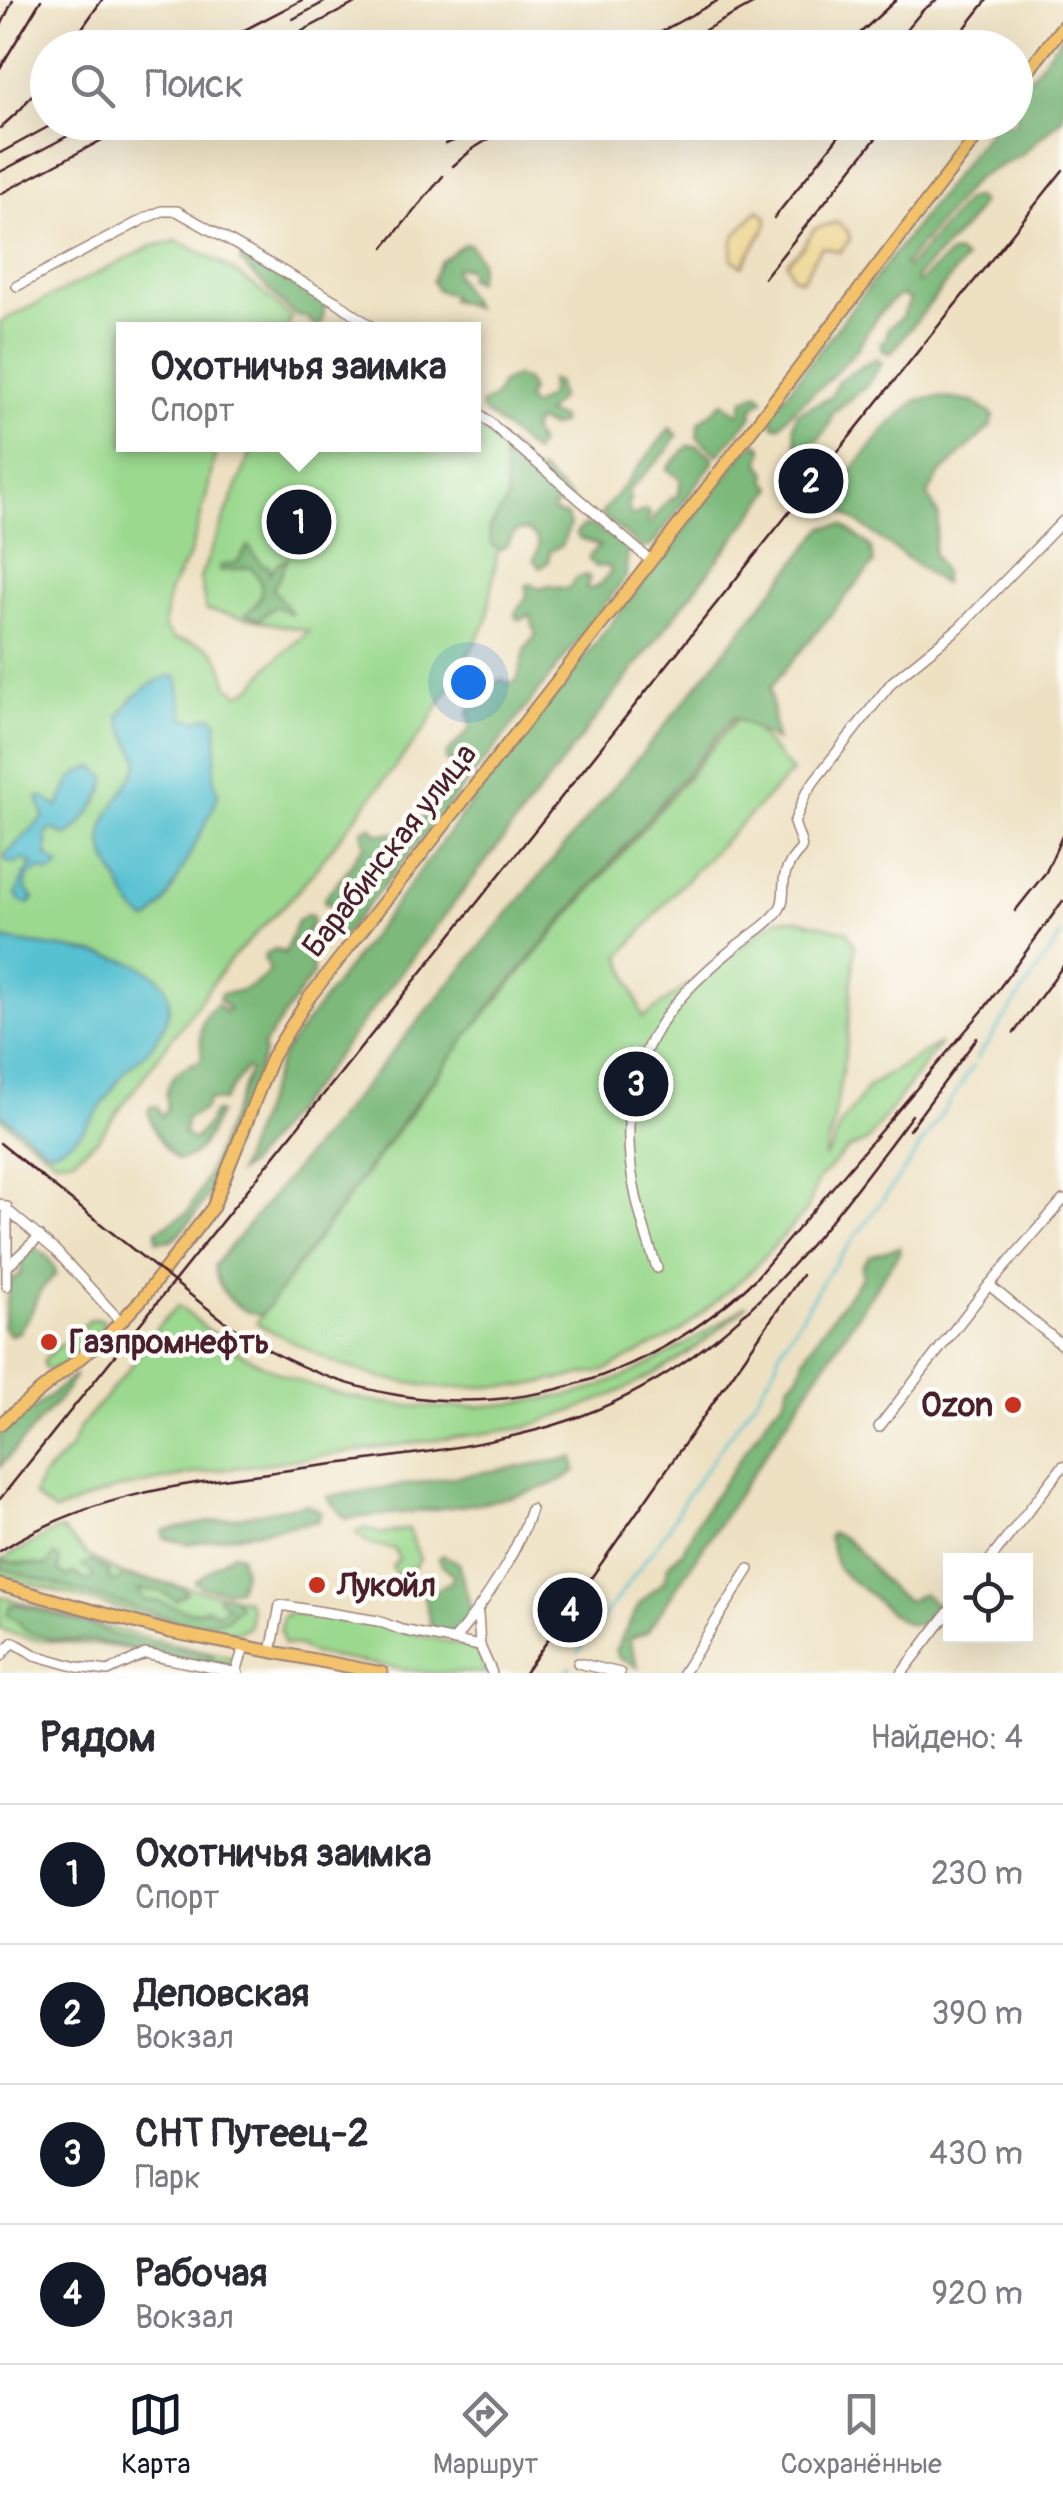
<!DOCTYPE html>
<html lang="ru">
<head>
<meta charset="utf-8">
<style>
  :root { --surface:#fff; --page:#f7f7f7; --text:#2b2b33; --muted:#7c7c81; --line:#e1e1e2; --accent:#111827 }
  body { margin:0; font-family:Pangolin,sans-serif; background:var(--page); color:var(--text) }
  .controls { position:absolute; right:30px; bottom:30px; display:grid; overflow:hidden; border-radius:0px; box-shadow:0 10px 40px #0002 }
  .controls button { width:90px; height:90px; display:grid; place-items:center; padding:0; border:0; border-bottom:2px solid var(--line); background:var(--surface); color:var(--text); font:50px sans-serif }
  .you { position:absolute; left:468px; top:682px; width:35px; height:35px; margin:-25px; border:8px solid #fff; border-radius:50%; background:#1a73e8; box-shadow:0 0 0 15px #1a73e833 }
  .badge { display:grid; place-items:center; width:65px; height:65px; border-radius:50%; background:var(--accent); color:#fff; font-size:32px; font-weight:700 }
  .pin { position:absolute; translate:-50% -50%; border:5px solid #fff; box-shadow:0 2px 10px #0006 }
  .popup { position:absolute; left:116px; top:322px; width:365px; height:130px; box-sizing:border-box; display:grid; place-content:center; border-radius:0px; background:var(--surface); filter:drop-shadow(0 2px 8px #0005); font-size:32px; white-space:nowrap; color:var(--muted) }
  .popup b { font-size:38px; color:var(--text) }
  .popup::after { content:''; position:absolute; left:50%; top:100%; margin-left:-20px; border:20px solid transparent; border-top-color:var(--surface) }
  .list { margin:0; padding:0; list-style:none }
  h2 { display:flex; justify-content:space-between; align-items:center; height:130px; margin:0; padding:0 40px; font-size:42px }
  h2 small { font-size:32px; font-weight:400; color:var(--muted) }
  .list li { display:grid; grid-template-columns:65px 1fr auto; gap:30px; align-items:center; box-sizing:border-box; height:140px; padding:0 40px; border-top:2px solid var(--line) }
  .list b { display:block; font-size:38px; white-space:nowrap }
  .list p { margin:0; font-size:32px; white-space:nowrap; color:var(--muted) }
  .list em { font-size:32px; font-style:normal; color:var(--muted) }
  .icon { flex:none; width:55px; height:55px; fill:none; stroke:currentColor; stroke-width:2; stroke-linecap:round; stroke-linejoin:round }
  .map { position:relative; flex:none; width:1063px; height:1673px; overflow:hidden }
  .search { position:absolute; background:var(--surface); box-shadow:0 10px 40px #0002; left:30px; right:30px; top:30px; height:110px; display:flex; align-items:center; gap:25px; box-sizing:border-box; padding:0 35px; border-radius:55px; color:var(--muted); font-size:38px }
  .sheet { height:690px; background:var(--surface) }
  nav { display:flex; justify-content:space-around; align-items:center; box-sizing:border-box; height:140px; border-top:2px solid var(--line); background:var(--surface); font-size:28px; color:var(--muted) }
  nav a { display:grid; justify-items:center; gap:5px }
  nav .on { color:var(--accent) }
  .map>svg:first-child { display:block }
</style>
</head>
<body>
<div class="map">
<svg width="1063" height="1673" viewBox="0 0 1063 1673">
  <rect width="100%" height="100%" fill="#fdfcf7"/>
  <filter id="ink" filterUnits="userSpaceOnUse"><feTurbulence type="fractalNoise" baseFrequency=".01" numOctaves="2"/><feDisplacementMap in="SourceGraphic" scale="20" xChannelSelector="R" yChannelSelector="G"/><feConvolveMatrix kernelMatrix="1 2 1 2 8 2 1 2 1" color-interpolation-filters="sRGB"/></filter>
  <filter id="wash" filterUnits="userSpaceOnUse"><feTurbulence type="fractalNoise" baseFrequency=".0048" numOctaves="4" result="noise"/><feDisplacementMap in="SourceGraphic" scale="40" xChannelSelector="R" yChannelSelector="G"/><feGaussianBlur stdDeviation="2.25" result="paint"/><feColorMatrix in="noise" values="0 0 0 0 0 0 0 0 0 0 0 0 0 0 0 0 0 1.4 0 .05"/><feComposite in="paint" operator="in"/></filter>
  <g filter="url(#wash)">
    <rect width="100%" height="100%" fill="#eee1c2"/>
    <g fill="#9bd98f" stroke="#727c5d" stroke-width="2.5">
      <path d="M177,241C220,260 258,284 291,318L287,329L124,330V444L217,445L207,494L190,554L169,592L164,627L173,639C212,645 218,646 228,686L240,694L253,687L271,664L309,631L206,610L200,578L254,445L474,444V421L518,460L522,485L501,527L487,621L427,726L298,891L229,961L97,1140L73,1159L55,1160L0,1118V322L152,246Z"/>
      <path d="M741,714L792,772L677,889L621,956L643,1018L778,919H796L847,931L855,946L847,1042L833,1126L824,1158L832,1148L838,1129L869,1086L940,1043L867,1141L848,1149L817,1181L808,1209L750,1272L680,1332L604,1371L524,1386L439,1388L381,1378L332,1362L256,1323L471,1031Z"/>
      <path d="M747,1305C678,1369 612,1400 523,1428L198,1473L113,1490L54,1512L33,1495L42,1477L70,1449L80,1427L129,1369L158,1326L178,1306C200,1322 222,1343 246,1356C334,1406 435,1417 534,1400C551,1398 570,1396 586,1391C646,1371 696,1339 747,1305Z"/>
      <path d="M97,1319L104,1321L102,1332L65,1365L47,1370L44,1367V1359L90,1320Z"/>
      <path d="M365,1528L383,1534L409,1529L420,1559L406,1578H398L392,1567L399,1559L394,1549L368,1543L356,1533Z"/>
      <path d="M56,1530H62L86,1554L121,1574L247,1600L251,1610L249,1627L235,1633L193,1626L134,1613L0,1575V1561Z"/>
      <path d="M0,1596L99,1626L231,1657L235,1663L227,1667C185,1660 143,1650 101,1645C67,1641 31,1645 0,1628Z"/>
      <path d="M293,1612L378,1625L478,1649L487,1673H428L313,1654L299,1646L284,1644L280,1630L283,1616Z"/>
    </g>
    <g fill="#7cb97a" stroke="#636c52" stroke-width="2.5">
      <path d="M1063,34V117L1021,155L975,179L904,265L908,267L966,200L976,197L981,203L966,226L916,277L918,283L950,254L957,253L965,259L891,353L883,351L881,343L887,338V329L902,317L910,300L901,295C879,307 870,329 857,349C853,354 836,372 831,377C813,396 797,402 780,426H774L771,413L995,123L1016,122V96Z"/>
      <path d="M464,244H469C481,258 482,264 476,282L467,278L470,273L467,268L456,267L454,273L474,307L451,300L452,295L437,290L432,281L440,262Z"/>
      <path d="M244,255L320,299L325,303L322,323L316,326L306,317L293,314L240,261Z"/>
      <path d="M876,358L882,363L866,386L832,413C833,425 814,448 802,450L797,447L794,424L797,413L831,397L838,381Z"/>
      <path d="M516,376L526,381L531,390L526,399L532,407L550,395V380L556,381L560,397L546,414L561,418V424L551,427L537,421L531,429L539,444L534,453L482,410L481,405L495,397L502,383Z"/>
      <path d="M759,393L764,399L753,407L752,416L718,455L697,437L699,423L723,402L737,413L741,411L744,399Z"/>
      <path d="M939,397L974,402L994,416L991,426L939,475L928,495L939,517L933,552L943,572V584L827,500L888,426L917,400Z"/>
      <path d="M670,428L677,435L668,450L628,491L630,499L627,506L632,516L646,510L650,514L647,522L650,524L666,503L679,494L681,479L667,469L688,446H698L713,457V462L653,544L647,548L640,547L601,514Z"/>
      <path d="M758,443L763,448L760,463L767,473L765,480L773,488L315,1084L247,1166L238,1172L282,1055L474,799L747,449Z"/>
      <path d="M507,445L516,451L531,472L541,471L572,500L553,507V512L567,516L570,526L561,546L550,551L549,561L540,568L534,560C541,545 541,538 525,530L515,532L507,545L500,550L491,544L489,529L508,500C503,483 507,468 502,453Z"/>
      <path d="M843,525L870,546L874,563L770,688L776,741L734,717L502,992L423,1093L261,1316C234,1310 219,1293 214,1266L658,734L824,527Z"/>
      <path d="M583,526H592L627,546L626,577L496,747L341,938L336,937L327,924L328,914L358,893L355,889L332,904H326L324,900C330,888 338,883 345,873C353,863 356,853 365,845L362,830L371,826L377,834L396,833L399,841C433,813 444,786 472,756L470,751L453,763L447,761L446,755L471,728L468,713L471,708L480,707L477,697L480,693H489L499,680H505L508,684L517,681L526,648L536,635L530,614L521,620L516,618L515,613L527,596L526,586L531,584L540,589L549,586L568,589L576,578L586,575L590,578L586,588L591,589L601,584L611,571L608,566L596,567L589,560V556L600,546L579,538L576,533Z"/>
      <path d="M248,546L262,565L269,566V574L278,563L288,559L273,589L292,614L275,606L259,620L246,614C265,599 266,585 251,567L220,571V566L238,562Z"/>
      <path d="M306,915L312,916L313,921L301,945L319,935L322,940L312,964L313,974L263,1046L264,1054C241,1116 223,1195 172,1240L157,1241V1230L187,1213L202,1187L250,1070L246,1068L223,1101L208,1100L205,1109L186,1119L184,1134L193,1140L205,1127L214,1112L219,1113C208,1132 201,1160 177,1160C162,1145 153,1132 148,1111L151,1106L157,1107L162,1116C172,1105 165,1104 167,1091C170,1076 185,1064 198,1062L202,1057C200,1037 197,1016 217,1004L225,1012L229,1009L219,999L221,994C240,992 260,986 270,969L264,959L266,954L275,949L285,953L297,921Z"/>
      <path d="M899,1247L900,1251L647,1632L629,1639L638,1667L619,1658L615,1651L640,1603L664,1581L669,1564L683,1551L698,1520L773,1410L784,1400L790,1383L799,1374L804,1358L820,1333L862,1277V1266L869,1256Z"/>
      <path d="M31,1248C44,1249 53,1262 56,1274C41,1289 40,1289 33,1308C30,1318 22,1322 20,1332L10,1335L3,1327L10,1281L21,1274V1258Z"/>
      <path d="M76,1374L67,1390L0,1467V1429L31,1411Z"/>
      <path d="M574,1458L576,1471C534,1505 402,1512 345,1519L327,1497Z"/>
      <path d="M306,1504L321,1511L318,1521L188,1544L164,1538L163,1531Z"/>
      <path d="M831,1533C861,1539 876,1586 909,1601L923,1593L937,1605C920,1647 889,1612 869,1594C859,1586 846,1578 838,1568C832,1558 833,1548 828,1538Z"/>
      <path d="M233,1553L240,1555L244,1572L238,1589C226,1592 204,1589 194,1582Z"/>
      <path d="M54,1555L60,1559L58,1570L66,1577L75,1573L83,1580L93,1579L92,1572L82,1566L91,1561L109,1572V1579L114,1583L125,1576L178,1586L187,1592L176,1600L159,1591L138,1589L145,1601C168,1598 185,1619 208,1608L217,1613L228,1606L219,1600L218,1597L225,1594L235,1599L239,1606L227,1619L193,1625L0,1568L3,1561L47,1566Z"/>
      <path d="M443,1555L458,1563L472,1612L452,1633L432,1631L424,1596L452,1581L453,1574L441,1564L439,1558Z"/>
      <path d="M17,1604L97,1627L111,1635L210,1655L214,1659L212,1663L91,1640H55L25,1631L19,1622L7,1615L10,1605Z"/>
    </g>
    <g fill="#eeda9e" stroke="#9c7c64" stroke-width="2.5">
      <path d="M758,210L767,217L766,227L742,266L732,259L733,241L737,233Z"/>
      <path d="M836,222L848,231L850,239L840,252L823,247C812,255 811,270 801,280L792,276L787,262L802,248L814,229Z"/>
    </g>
    <g fill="#56c1d1" stroke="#50707e" stroke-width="2.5">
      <path d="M169,676L177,677L184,718L197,720L212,716L218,721L214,779L218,794L213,809L166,901L149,921C135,916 126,898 120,884C114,871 103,856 102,840C101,812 131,788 139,761C133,745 123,733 119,716C133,696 146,684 169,676Z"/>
      <path d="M94,767L106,777C107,795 81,826 67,836L53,829L47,832V856L60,866L50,873L41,869L27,877L26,890L34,899L29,904L21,902L16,895L23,877L33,864L23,859L18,863L7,862L4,856L44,817L38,798L42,796L58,807C69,787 66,775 94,767Z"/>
      <path d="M0,938C39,949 136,949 161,981C180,1005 161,1038 142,1056C137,1061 130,1065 125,1071C104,1098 85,1145 48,1151L0,1113Z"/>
    </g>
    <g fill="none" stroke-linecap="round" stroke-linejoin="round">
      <g stroke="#56c1d1" stroke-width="2.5">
        <path d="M976,1060L1063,933"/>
        <path d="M578,1652L668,1529L687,1495L761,1391L776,1365L779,1352L826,1276L906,1168L973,1066"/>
        <path d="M566,1673L570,1667"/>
      </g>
    </g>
  </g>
  <g filter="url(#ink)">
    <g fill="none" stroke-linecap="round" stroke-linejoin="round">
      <defs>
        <g id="minor">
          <path d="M17,286L148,217L162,211H177L337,302L376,330"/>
          <path d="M474,409L651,561"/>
          <path d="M0,1204L56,1251L121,1322"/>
          <path d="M7,1207V1286"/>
          <path d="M9,1265L40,1236"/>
          <path d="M657,1268C632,1198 614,1122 646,1051C665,1008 699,976 735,947C749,936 773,922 781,906C786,895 781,881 787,869C801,839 808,861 794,823L805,795L815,780L892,682L960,627L1063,521"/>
          <path d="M989,1285L1063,1346"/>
          <path d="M879,1427L989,1285L1063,1200"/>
          <path d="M990,1560L1063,1466"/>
          <path d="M478,1614L480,1646L492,1673"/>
          <path d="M455,1639C485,1602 516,1556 531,1509"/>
          <path d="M271,1652L280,1605L378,1621L402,1630L480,1646"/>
          <path d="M0,1657L13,1642L35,1655L77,1667L108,1671L145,1654L238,1673"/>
          <path d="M578,1663L620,1673"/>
          <path d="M236,1672L244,1647"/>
          <path d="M683,1673L749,1569"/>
          <path d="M902,1673L950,1610"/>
        </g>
        <g id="major">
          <path d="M1016,87L1063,26"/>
          <path d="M0,1424L108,1335L142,1299L213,1207L272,1057L308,999L651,561L988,122"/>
          <path d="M0,1585L170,1632L382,1673"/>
        </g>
      </defs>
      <use href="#minor" stroke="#9c8076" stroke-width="12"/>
      <use href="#major" stroke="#9c8076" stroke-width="15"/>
      <use href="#minor" stroke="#fff" stroke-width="9"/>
      <use href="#major" stroke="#f3c26a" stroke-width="11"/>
      <g stroke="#4a1f2b" stroke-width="2.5">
        <path d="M293,19L328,0"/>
        <path d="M0,28L13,0"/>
        <path d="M68,48L102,0"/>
        <path d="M210,48L302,0"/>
        <path d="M270,48L361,0"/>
        <path d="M631,48L719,0"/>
        <path d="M672,48L760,0"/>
        <path d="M844,48L896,0"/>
        <path d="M891,48L923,10L937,0"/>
        <path d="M949,48L987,0"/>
        <path d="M0,68L41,0"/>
        <path d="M0,128L21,109L48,74"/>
        <path d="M445,144L494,126"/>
        <path d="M0,153L57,122"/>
        <path d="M453,166L474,148L517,122"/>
        <path d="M0,172L94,122"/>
        <path d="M0,194L136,122"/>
        <path d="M774,218L850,122"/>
        <path d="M384,247L443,176"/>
        <path d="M764,278L889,122"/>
        <path d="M1015,911L1046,872L1063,834"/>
        <path d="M1014,1033L1063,966"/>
        <path d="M909,1130L977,1038"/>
        <path d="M0,1143C53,1186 107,1229 160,1271C196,1299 231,1329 271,1351C434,1440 624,1405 755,1279L984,1009L1063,901"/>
        <path d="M0,1499L1063,170"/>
        <path d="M0,1551C86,1495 183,1484 282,1471C367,1459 454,1452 537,1430C713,1383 809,1253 912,1115"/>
        <path d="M525,1673L802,1275"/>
      </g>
    </g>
  </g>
  <g fill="#c8321e" stroke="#fdfcf7" stroke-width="4">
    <circle cx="49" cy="1342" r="10"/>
    <circle cx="1013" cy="1405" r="10"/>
    <circle cx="317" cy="1585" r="10"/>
  </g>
  <g text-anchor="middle" stroke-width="9" stroke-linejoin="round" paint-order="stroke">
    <g font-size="32" fill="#4a1f2b" stroke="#fdfcf7">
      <text transform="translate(389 850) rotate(-52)" y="11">Барабинская улица</text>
    </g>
    <g font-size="32" font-weight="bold" fill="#4a1f2b" stroke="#fdfcf7" text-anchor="start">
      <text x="69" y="1353">Газпромнефть</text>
      <text x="993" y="1416" text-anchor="end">Ozon</text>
      <text x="337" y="1596">Лукойл</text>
    </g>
  </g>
</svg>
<div class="controls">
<button><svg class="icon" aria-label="locate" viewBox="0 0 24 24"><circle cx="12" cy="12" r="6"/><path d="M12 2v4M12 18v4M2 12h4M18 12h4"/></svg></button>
</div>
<div class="you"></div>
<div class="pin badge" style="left:299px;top:522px">1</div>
<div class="popup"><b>Охотничья заимка</b>Спорт</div>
<div class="pin badge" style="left:811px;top:481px">2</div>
<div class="pin badge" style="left:636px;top:1084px">3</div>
<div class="pin badge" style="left:570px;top:1610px">4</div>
<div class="search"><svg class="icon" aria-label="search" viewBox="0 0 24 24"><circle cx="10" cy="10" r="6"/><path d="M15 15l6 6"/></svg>Поиск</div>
</div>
<section class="sheet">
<h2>Рядом<small>Найдено: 4</small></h2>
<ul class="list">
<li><span class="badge">1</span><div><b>Охотничья заимка</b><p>Спорт</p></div><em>230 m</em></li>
<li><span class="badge">2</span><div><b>Деповская</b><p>Вокзал</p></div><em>390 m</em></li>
<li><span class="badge">3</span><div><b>СНТ Путеец-2</b><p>Парк</p></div><em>430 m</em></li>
<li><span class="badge">4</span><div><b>Рабочая</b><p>Вокзал</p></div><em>920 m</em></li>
</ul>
</section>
<nav>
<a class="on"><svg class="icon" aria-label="map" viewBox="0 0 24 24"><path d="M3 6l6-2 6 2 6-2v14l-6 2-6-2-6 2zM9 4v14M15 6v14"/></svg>Карта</a>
<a><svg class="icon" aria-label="directions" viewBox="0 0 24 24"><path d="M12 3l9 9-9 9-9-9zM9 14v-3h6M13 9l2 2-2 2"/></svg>Маршрут</a>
<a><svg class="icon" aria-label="saved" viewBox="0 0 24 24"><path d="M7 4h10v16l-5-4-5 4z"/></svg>Сохранённые</a>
</nav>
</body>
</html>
